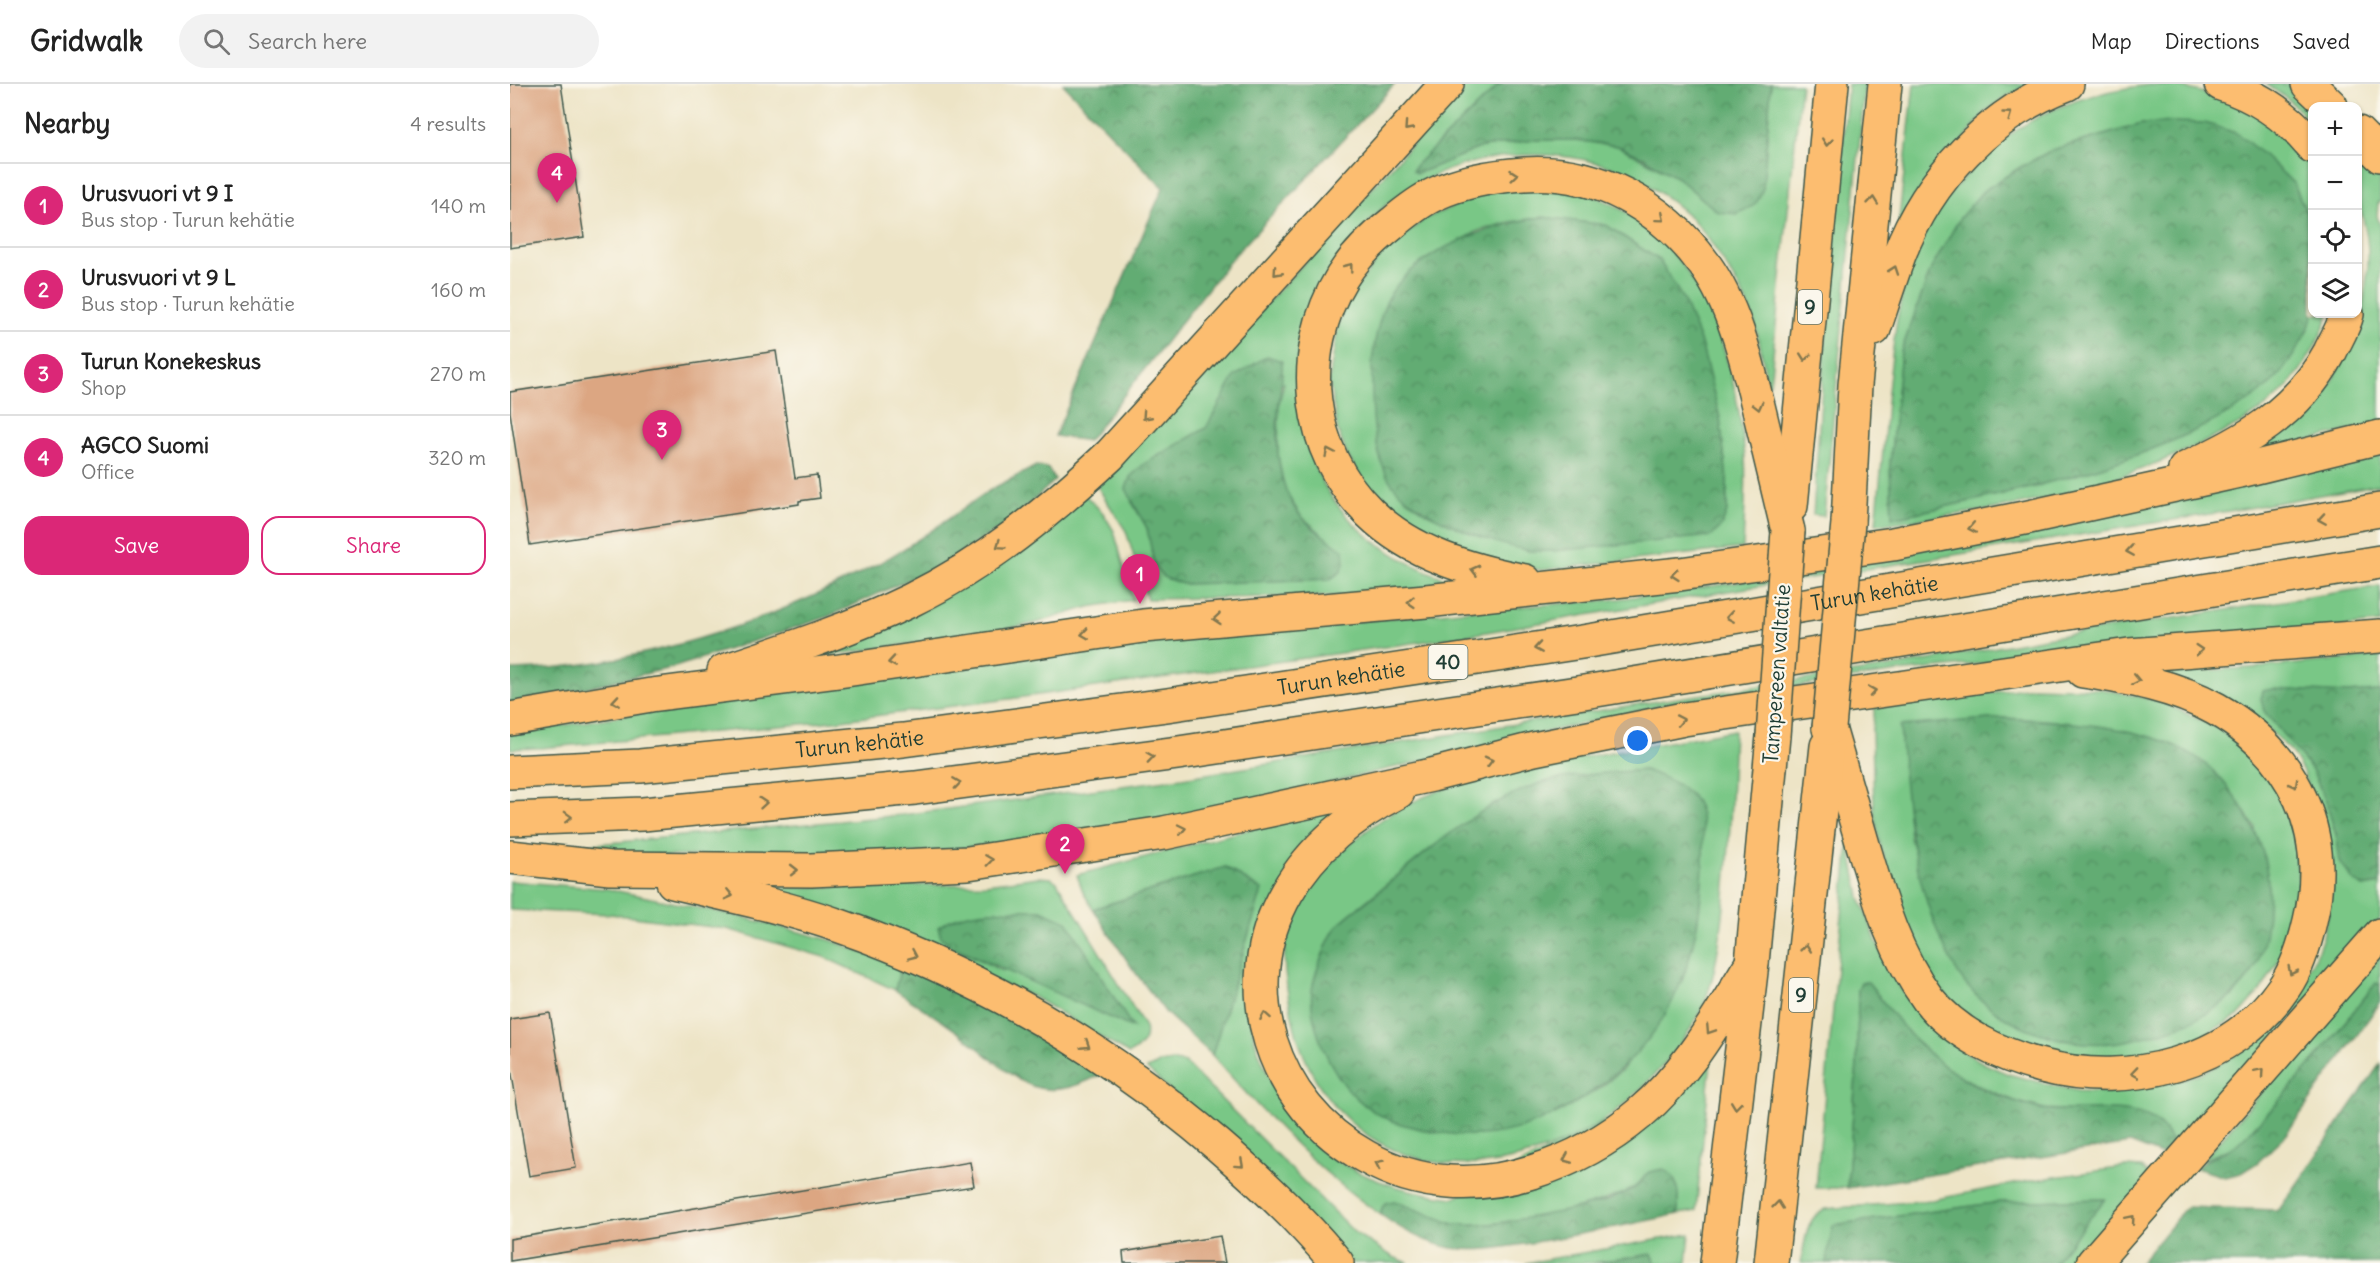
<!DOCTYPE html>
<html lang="en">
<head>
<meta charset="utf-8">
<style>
  :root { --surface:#fff; --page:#f2f2f2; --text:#222; --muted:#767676; --line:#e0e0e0; --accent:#db2777 }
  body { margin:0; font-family:Delius,sans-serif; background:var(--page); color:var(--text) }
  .controls { position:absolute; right:18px; top:18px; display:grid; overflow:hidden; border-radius:12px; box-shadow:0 2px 4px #0004 }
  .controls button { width:54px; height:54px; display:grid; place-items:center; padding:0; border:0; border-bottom:2px solid var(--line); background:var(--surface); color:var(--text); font:30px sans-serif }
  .you { position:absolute; left:1128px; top:657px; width:21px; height:21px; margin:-15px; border:4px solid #fff; border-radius:50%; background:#1a73e8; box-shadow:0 0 0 9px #1a73e833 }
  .badge { display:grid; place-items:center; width:39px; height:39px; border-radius:50%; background:var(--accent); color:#fff; font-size:20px; font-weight:700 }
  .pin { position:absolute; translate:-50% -50px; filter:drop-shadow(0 2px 3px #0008) }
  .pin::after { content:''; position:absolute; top:32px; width:21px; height:18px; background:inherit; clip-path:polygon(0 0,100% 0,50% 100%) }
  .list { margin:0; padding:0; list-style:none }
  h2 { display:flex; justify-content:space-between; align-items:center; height:78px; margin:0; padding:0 24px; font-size:26px }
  h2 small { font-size:20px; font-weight:400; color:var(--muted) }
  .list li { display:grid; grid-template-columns:39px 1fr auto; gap:18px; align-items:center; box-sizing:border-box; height:84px; padding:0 24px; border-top:2px solid var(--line) }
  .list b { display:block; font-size:22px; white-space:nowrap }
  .list p { margin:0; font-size:20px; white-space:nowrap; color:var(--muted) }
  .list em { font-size:20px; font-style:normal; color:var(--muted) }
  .actions { display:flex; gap:12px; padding:18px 24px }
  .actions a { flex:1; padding:14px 0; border:2px solid var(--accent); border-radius:18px; text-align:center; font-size:21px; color:var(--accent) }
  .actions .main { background:var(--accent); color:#fff }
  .icon { flex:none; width:33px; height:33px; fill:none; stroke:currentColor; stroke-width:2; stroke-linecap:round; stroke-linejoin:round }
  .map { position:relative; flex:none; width:1870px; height:1179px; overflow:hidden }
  header { display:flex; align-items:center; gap:36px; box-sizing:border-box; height:84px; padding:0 30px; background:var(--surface); border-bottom:2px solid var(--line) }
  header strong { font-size:28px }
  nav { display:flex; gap:33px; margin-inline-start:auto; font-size:21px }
  .search { width:420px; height:54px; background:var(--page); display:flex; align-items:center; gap:15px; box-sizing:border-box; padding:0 21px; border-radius:33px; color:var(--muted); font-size:22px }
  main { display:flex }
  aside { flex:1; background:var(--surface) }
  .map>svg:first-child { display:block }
</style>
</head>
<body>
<header>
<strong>Gridwalk</strong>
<div class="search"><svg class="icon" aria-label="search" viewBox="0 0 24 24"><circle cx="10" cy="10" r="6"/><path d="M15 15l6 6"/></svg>Search here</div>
<nav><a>Map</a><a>Directions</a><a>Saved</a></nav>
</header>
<main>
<aside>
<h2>Nearby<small>4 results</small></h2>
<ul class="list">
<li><span class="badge">1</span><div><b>Urusvuori vt 9 I</b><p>Bus stop · Turun kehätie</p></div><em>140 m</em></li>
<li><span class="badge">2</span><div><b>Urusvuori vt 9 L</b><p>Bus stop · Turun kehätie</p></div><em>160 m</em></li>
<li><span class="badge">3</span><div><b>Turun Konekeskus</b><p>Shop</p></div><em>270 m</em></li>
<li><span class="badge">4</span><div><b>AGCO Suomi</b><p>Office</p></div><em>320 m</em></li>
</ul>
<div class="actions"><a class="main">Save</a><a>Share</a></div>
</aside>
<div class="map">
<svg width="1870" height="1179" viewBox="0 0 1870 1179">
  <defs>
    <pattern id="forest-crowns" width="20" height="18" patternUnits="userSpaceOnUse" patternTransform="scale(1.5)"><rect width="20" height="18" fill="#62ac73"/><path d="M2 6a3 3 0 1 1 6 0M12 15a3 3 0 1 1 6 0" fill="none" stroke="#508d5f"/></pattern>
  </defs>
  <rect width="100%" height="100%" fill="#fbf7ec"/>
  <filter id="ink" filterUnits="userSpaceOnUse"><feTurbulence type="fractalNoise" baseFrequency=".0167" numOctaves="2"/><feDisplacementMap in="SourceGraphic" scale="12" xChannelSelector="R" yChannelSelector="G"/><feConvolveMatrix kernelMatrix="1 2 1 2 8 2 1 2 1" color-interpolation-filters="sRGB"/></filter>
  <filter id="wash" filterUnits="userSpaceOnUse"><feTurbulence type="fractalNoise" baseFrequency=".008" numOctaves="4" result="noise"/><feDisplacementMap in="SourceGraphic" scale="24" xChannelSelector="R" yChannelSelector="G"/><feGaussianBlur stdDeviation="1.35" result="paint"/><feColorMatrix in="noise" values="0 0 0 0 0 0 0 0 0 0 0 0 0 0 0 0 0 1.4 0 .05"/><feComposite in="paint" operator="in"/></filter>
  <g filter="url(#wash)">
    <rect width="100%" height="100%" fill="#ede4c6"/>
    <g fill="#79c786" stroke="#4c825d" stroke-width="1.5" fill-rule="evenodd">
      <path d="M956,0H990L905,82L903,86H916L972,63L1024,56H1065L1108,62L1168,94L1208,128L1253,104L1261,0H1291L1260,300L1257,299C1253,278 1250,255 1243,234C1235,210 1198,149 1179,132C1161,116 1138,99 1116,89C1046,59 961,67 896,106C867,124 843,155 825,184C817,195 809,206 803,218C782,256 785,312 795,352C815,435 880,479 958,502L834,512L637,515L616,447L587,402L823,148ZM774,299L769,319L768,372L775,407L791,432L811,449L831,488L820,495L673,500L655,493L646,484L637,444L621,417L634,380Z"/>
      <path d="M1338,0H1355L1314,432L1303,431L1317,231Z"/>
      <path d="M1404,0H1520L1497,12L1475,28L1388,143Z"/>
      <path d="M1756,0H1787L1802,22V40L1779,16Z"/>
      <path d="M1639,1L1667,2L1714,14L1755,35L1796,74L1802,86V142L1784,100L1695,39L1632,40L1542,66L1509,84L1473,107L1450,134L1421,185L1391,268L1380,380L1382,434L1526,403L1759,302C1777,281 1795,256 1804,230H1819C1809,258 1796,282 1776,304C1753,329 1722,345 1692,359C1636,386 1576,406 1515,419C1469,429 1421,433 1375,440H1366C1370,399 1374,358 1377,317C1383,263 1387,208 1410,157C1422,129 1442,106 1463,84C1510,32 1570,9 1639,1Z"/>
      <path d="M1848,66L1870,86V118H1868L1867,132L1870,141V339L1734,372C1753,362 1772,353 1788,338C1831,302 1859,225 1858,170C1858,151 1853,134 1848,116C1844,101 1848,81 1848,66Z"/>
      <path d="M1009,102C1027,104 1055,103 1073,108C1187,146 1224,264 1235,373C1237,403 1234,434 1233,464L1032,486L992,481L924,457L867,419L837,371L828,347L819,297L828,243L836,217L873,169L916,134L978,108ZM1032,133L1096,141L1149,176L1210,334L1217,396V428L1018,467L961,448L917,429L895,414L909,181L968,147L1000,138Z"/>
      <path d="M1870,368V400L1738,424L1225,506L953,552L499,615L324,637L31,664L0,665V650L178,621L560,566L950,527L1100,516L1224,499Z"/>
      <path d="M575,411L593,429L604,447L623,516L579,523L526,539L469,550L278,577Z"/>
      <path d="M1870,502V539L1388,588L1147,622L681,731L543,754L398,770L130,772L70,765L68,762L392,731L672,694L1148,617L1387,582L1535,554Z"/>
      <path d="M1870,572V607L1837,609L1782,659L1802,686L1816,717L1827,754L1831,778L1853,803L1870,800V835L1751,968L1663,1059L1655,1046L1569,1027L1535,1025L1505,1017L1471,1003L1433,983L1386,937L1362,903L1351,898L1348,906L1347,981L1337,1104H1306L1339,758L1350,813L1367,859L1388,900L1406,926L1427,946L1449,964L1473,979L1498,990L1545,1002L1568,1007L1599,1008L1671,996L1694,988L1719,975L1739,961L1805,875L1813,853L1819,826L1822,800L1821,775L1793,688L1780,666L1754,641L1654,589L1754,583Z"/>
      <path d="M1523,603L1592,605L1645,616L1669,626L1707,644L1725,657L1752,684L1772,715L1784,752L1790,807L1787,831L1772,871L1752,905L1728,932L1669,965L1590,981L1491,954L1436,915L1399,859L1369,756L1364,726L1362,645L1365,624ZM1493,634L1536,636L1621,648L1656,659L1681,670L1707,690L1745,743L1753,859L1740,892L1722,913L1440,875L1426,843L1400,754L1391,643Z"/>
      <path d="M1224,646C1221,711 1220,776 1212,840C1208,865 1205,892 1195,917C1178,957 1148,989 1117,1018C1091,1041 1062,1056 1030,1067C911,1110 800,1048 780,921C775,895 771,869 779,843C793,802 836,760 871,736C929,697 1001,686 1068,674C1120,665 1172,656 1224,646ZM1135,686L1188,836L1180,871L1172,897L1113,985L1090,1004L1045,1031L815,865L823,848L835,834L921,764L1030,699L1088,690Z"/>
      <path d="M842,718L741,912C739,948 747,968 763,1000C775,1024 791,1049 811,1067C817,1072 824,1075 831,1079C867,1100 903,1109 944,1114L1186,992L1201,976L1186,1127L1168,1130L1167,1101L1139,1088C1134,1093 1129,1101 1123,1104C1092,1123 980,1146 944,1140C925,1137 903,1124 884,1117L872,1124L871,1131C807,1087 753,1029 702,971L751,806L715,783L583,825L573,808L567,791Z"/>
      <path d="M528,793L541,794L547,798L635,943C638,958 630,963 619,970L524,913L248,804L476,800ZM531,826L492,887L442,862L431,853L450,833L488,827Z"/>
      <path d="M0,797L98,805L232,833L320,856L391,883L385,906L314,873L217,845L100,830L0,826Z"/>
      <path d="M1870,871V901L1866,900L1776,1010L1726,1062L1693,1076Z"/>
      <path d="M664,977L675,979L845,1149L883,1173L899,1179H842L637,985L650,979Z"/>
      <path d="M1615,1083L1631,1084L1640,1092L1633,1104L1567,1179H1544L1594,1115L1491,1118L1324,1141L1316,1179H1291C1295,1160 1295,1133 1315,1125L1422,1116L1524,1096Z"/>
      <path d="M1180,1150L1177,1179H1146L1142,1170L1083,1179H1016Z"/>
    </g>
    <g fill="url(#forest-crowns)" stroke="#407454" stroke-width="1.5">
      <path d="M553,0H885L722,174L578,357L545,352L653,104Z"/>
      <path d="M990,0H1261L1253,104L1248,116L1243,122L1226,130L1208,128L1168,94L1132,73L1108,62L1065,56H1024L972,63L916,86L907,89L903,87L905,82Z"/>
      <path d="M1665,38L1695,39L1726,49L1754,71L1784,100L1802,142V230H1804C1795,254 1778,285 1758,302C1735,322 1707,336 1680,349C1585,393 1483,412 1382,434L1380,380L1391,268L1421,185L1450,134L1473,107L1509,84L1542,66L1632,40Z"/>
      <path d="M1032,133L1096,141L1149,176L1173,215L1191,259L1210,334L1217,396V427L1212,441L1202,452L1043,467C1035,467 1025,468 1016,466C978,459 893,427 876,390C863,361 862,328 862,296C861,269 869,222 887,201C921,161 982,141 1032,133Z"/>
      <path d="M757,272L772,277C773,295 771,302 769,319C765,356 766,401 790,431C802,445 819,456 834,466C836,482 833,487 820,495L673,500L655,494L645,484L637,444L616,405L620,393L634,380L696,344L725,292Z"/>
      <path d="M526,382L538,384L545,396L499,439L431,481L317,533L165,583L0,621V586C122,584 257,540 364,482C406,460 442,431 482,405C496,397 512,390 526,382Z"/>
      <path d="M1763,605L1837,609L1870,607V800L1853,803L1842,795L1830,778L1827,754L1816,717L1802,686L1754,627L1751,615L1753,607Z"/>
      <path d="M1493,634C1549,637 1633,641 1681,670C1702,683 1718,701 1731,722C1747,747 1756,770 1758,799C1760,827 1756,872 1738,894C1710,931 1665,946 1621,956C1589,963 1560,960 1529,949C1503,940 1479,926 1460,905C1447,892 1439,872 1431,856C1401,787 1395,717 1390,642Z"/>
      <path d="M1135,686C1154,694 1179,701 1188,722C1196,740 1193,790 1191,811C1182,904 1144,972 1063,1020C1004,1055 957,1059 891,1040C852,1028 829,1000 813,964C806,947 800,924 802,906C804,891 815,863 822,850C831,834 848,825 861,814C911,773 966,721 1028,700C1059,690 1103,689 1135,686Z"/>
      <path d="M715,783L752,806L702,971L656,929L622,884L583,825Z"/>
      <path d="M531,826L557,837L623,944L442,862L431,853L428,843C455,823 499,826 531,826Z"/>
      <path d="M391,883L462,914L593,989C527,1026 508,995 458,956C435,938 410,923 385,906Z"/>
      <path d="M1351,898H1358L1362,903C1403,960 1438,996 1507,1018C1517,1021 1528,1025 1538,1026C1568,1028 1616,1020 1643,1035C1652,1040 1658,1050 1663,1059L1651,1071L1620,1059L1337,1104L1347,981L1348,906Z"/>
      <path d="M1866,899L1870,901V919L1774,1053L1747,1079L1731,1089L1715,1093L1686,1084C1697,1072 1716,1071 1728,1059C1780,1011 1822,954 1866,899Z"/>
      <path d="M1870,980V1179H1630L1676,1123L1769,1126Z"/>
      <path d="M1153,1085C1171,1093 1168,1113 1168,1130C1124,1140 1081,1148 1037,1156C1006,1161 972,1169 941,1164C915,1159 892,1146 871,1131L872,1124L875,1119L884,1117L944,1140H983L1065,1125L1100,1116L1125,1104L1139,1088Z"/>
      <path d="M1595,1115L1544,1179H1316L1323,1141L1491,1118Z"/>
      <path d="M1142,1170L1146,1179H1083Z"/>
    </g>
    <g id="blocks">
      <g fill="#dca682">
        <path d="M0,0H51L74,153L0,164Z"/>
        <path d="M266,267L285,394L307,391L310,414L289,417V420L20,461L0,328V308Z"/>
        <path d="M40,929L66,1084L19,1092L0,979V935Z"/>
        <path d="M460,1078L464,1102L0,1177V1155Z"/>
        <path d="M710,1152L715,1179H614L613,1168Z"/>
      </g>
    </g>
  </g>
  <g filter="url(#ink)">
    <use href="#blocks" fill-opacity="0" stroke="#3e564a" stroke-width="1.5"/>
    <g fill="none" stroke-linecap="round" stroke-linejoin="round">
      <defs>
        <g id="highway">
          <path d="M1711,0C1748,12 1778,32 1802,62"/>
          <path d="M1798,0L1821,22"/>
          <path d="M1848,49L1870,71"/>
          <path d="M1364,245C1372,221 1380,196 1389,171C1418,95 1481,28 1557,0"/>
          <path d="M1675,385C1736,357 1787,329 1820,268C1826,255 1834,243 1837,230"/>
          <path d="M1281,422L1322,0"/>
          <path d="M1338,439L1345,301L1375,0"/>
          <path d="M1015,497C959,486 902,470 860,429C796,367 786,268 832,193C845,172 864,154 883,139C896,128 910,117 925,110C952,97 985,92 1014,90C1087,85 1152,122 1195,181C1225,223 1238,281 1250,330C1259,369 1269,408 1278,447"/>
          <path d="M214,587C277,566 341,545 401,516C475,480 540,427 600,371L937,0"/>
          <path d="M0,635L141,611L329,587L633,542L916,517L1170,490L1383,460L1519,433L1730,387L1870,353"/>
          <path d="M1319,644C1330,683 1342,722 1353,761C1369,815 1384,869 1418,915C1445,950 1490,971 1532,982C1619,1005 1723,980 1775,902C1788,883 1795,859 1800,837C1821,749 1785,670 1706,625C1665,602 1619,594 1573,587"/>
          <path id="s1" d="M0,688L130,682L393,656L657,621L1072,558L1870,426"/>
          <path d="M888,708C844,730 802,764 777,808C722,903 762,1022 856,1073C909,1103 968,1105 1025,1087C1064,1075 1098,1056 1129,1030C1178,989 1209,932 1242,879"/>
          <path d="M0,735L133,730L405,704L668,669L1074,608L1870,478"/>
          <path d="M0,773L100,784L301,786L458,779L654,749L922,691L1024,665L1174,635L1619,571L1870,552"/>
          <path d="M163,798C219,811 275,823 330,842C470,891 596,965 708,1061C751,1098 792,1136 827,1179"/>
          <path d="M1207,1179L1242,879L1263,652"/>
          <path d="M1261,1179L1317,662"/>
          <path d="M1583,1179L1870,851"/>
        </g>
      </defs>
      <use href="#highway" stroke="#3e564a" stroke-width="36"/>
      <use href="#highway" stroke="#fcbd6f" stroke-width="33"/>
      <defs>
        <g id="highway-bridge">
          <path d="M1319,644L1338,439"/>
          <path d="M1263,652L1278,447"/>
        </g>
      </defs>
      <use href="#highway-bridge" stroke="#3e564a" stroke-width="36" stroke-linecap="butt"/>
      <use href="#highway-bridge" stroke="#fcbd6f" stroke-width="33"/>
    </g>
    <defs><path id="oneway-chevron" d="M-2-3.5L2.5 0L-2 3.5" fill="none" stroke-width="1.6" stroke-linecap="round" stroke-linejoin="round" transform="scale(1.5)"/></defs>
    <g stroke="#82774f">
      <use href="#oneway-chevron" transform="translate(1498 31) rotate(-36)"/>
      <use href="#oneway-chevron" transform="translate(898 43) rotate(132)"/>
      <use href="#oneway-chevron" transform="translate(1317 58) rotate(96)"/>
      <use href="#oneway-chevron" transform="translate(1004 91) rotate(-6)"/>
      <use href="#oneway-chevron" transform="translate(1363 117) rotate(-84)"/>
      <use href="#oneway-chevron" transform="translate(1151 134) rotate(40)"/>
      <use href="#oneway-chevron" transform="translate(839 183) rotate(-52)"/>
      <use href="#oneway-chevron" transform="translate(1384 186) rotate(-71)"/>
      <use href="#oneway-chevron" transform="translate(767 188) rotate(132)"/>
      <use href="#oneway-chevron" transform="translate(1295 273) rotate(96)"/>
      <use href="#oneway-chevron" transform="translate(1248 322) rotate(76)"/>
      <use href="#oneway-chevron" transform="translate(636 332) rotate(132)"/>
      <use href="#oneway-chevron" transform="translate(819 368) rotate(-115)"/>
      <use href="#oneway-chevron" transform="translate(1812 435) rotate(171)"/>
      <use href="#oneway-chevron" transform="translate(1462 444) rotate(169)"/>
      <use href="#oneway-chevron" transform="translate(490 461) rotate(145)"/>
      <use href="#oneway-chevron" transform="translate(1620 467) rotate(171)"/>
      <use href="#oneway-chevron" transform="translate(965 486) rotate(-165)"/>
      <use href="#oneway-chevron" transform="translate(1165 491) rotate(174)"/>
      <use href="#oneway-chevron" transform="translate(901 518) rotate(175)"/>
      <use href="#oneway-chevron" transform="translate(1220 533) rotate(171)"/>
      <use href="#oneway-chevron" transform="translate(707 535) rotate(175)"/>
      <use href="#oneway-chevron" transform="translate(575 550) rotate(172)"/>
      <use href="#oneway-chevron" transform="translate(1028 564) rotate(171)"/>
      <use href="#oneway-chevron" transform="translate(1689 566) rotate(-4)"/>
      <use href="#oneway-chevron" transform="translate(382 578) rotate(171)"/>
      <use href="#oneway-chevron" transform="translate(1626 596) rotate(12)"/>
      <use href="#oneway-chevron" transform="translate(1362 607) rotate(-9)"/>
      <use href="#oneway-chevron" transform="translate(106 617) rotate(171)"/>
      <use href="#oneway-chevron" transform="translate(1170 636) rotate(-11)"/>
      <use href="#oneway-chevron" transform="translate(640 673) rotate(-8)"/>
      <use href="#oneway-chevron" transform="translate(979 677) rotate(-14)"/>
      <use href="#oneway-chevron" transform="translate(447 699) rotate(-8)"/>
      <use href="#oneway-chevron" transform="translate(1784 700) rotate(61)"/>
      <use href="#oneway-chevron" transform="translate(253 719) rotate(-5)"/>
      <use href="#oneway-chevron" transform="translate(58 733) rotate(-2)"/>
      <use href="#oneway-chevron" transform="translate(672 745) rotate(-12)"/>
      <use href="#oneway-chevron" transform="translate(479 776) rotate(-8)"/>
      <use href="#oneway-chevron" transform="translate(284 786)"/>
      <use href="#oneway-chevron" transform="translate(219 811) rotate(13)"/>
      <use href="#oneway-chevron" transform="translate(1296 864) rotate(-84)"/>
      <use href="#oneway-chevron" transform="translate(403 871) rotate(24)"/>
      <use href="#oneway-chevron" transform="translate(1782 887) rotate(116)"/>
      <use href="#oneway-chevron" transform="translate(755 932) rotate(-100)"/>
      <use href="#oneway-chevron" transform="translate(1200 946) rotate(123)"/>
      <use href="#oneway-chevron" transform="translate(576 961) rotate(33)"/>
      <use href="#oneway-chevron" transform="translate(1750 988) rotate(-49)"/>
      <use href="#oneway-chevron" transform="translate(1625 989) rotate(172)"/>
      <use href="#oneway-chevron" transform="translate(1226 1021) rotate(97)"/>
      <use href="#oneway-chevron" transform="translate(1057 1075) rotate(157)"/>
      <use href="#oneway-chevron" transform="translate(730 1080) rotate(42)"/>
      <use href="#oneway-chevron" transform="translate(869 1080) rotate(-154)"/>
      <use href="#oneway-chevron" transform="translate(1268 1121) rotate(-84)"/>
      <use href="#oneway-chevron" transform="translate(1621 1135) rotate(-49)"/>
    </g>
  </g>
  <g text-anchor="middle" stroke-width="4.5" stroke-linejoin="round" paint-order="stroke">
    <g fill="#fbf7ec" stroke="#61756b" stroke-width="1.5">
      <rect x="1288" y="206" width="24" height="34" rx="4.5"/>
      <rect x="918.5" y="561" width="39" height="34" rx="4.5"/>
      <rect x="1279" y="894" width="24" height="34" rx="4.5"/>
    </g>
    <g font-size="20" font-weight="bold" fill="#1f3d34">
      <text x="1300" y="230">9</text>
      <text x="938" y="585">40</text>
      <text x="1291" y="918">9</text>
    </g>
    <g font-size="21" fill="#1f3d34" stroke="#fbf7ec">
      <text dy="7" stroke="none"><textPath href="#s1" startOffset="1377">Turun kehätie</textPath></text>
      <text transform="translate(1267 590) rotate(-86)" y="7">Tampereen valtatie</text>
      <text dy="7" stroke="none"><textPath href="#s1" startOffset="837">Turun kehätie</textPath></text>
      <text dy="7" stroke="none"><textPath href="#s1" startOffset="351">Turun kehätie</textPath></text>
    </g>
  </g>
</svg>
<div class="controls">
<button>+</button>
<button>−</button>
<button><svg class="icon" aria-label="locate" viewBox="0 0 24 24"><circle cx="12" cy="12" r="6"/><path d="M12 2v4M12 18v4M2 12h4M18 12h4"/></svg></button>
<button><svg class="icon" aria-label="layers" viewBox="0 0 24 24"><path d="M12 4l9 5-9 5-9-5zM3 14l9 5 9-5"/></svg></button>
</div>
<div class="you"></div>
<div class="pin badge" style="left:630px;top:520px">1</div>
<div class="pin badge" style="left:555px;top:790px">2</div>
<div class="pin badge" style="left:152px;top:376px">3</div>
<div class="pin badge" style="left:47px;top:119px">4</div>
</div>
</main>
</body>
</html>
